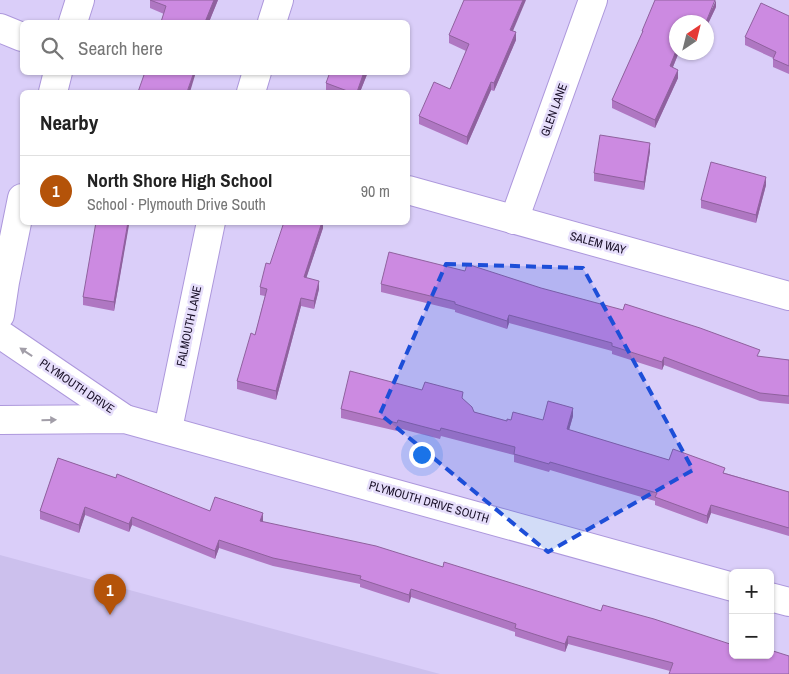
<!DOCTYPE html>
<html lang="en">
<head>
<meta charset="utf-8">
<style>
  :root { --surface:#fff; --page:#f6f6f6; --text:#222; --muted:#767676; --line:#e0e0e0; --accent:#b45309 }
  body { margin:0; font-family:"Archivo Narrow",sans-serif; background:var(--page); color:var(--text) }
  .controls { position:absolute; right:15px; bottom:15px; display:grid; overflow:hidden; border-radius:8px; box-shadow:0 1px 4px #0004 }
  .controls button { width:45px; height:45px; display:grid; place-items:center; padding:0; border:0; border-bottom:1px solid var(--line); background:var(--surface); color:var(--text); font:25px sans-serif }
  .compass { position:absolute; left:669px; top:15px; width:45px; height:45px; border-radius:50%; background:var(--surface); box-shadow:0 1px 4px #0004; rotate:35deg }
  .you { position:absolute; left:421px; top:454px; width:18px; height:18px; margin:-12px; border:4px solid #fff; border-radius:50%; background:#1a73e8; box-shadow:0 0 0 8px #1a73e833 }
  .badge { display:grid; place-items:center; width:32px; height:32px; border-radius:50%; background:var(--accent); color:#fff; font-size:16px; font-weight:700 }
  .pin { position:absolute; translate:-50% -41px; filter:drop-shadow(0 1px 2px #0008) }
  .pin::after { content:''; position:absolute; top:26px; width:18px; height:15px; background:inherit; clip-path:polygon(0 0,100% 0,50% 100%) }
  .list { margin:0; padding:0; list-style:none }
  h2 { display:flex; justify-content:space-between; align-items:center; height:65px; margin:0; padding:0 20px; font-size:21px }
  h2 small { font-size:16px; font-weight:400; color:var(--muted) }
  .list li { display:grid; grid-template-columns:32px 1fr auto; gap:15px; align-items:center; box-sizing:border-box; height:70px; padding:0 20px; border-top:1px solid var(--line) }
  .list b { display:block; font-size:19px; white-space:nowrap }
  .list p { margin:0; font-size:16px; white-space:nowrap; color:var(--muted) }
  .list em { font-size:16px; font-style:normal; color:var(--muted) }
  .icon { flex:none; width:28px; height:28px; fill:none; stroke:currentColor; stroke-width:2; stroke-linecap:round; stroke-linejoin:round }
  .map { position:relative; flex:none; width:789px; height:674px; overflow:hidden }
  .search { position:absolute; background:var(--surface); box-shadow:0 1px 4px #0004; left:20px; top:20px; width:390px; height:55px; display:flex; align-items:center; gap:12px; box-sizing:border-box; padding:0 18px; border-radius:8px; color:var(--muted); font-size:19px }
  .panel { position:absolute; background:var(--surface); box-shadow:0 1px 4px #0004; left:20px; top:90px; width:390px; height:135px; border-radius:8px }
  .map>svg:first-child { display:block }
</style>
</head>
<body>
<div class="map">
<svg width="789" height="674" viewBox="0 0 789 674">
  <rect width="100%" height="100%" fill="#dacef9"/>
  <path fill="#ccc0ed" d="M0,555L440,674H0Z"/>
  <g fill="none" stroke-linecap="round" stroke-linejoin="round">
    <defs>
      <g id="minor">
        <path d="M272,22L279,0"/>
        <path d="M0,28L22,37"/>
        <path d="M251,92L257,72"/>
        <path d="M408,190L789,296"/>
        <path d="M514,220L593,0"/>
        <path d="M0,334L125,419"/>
        <path d="M0,420L125,419L733,587"/>
        <path d="M168,429L211,222"/>
        <path d="M770,597L789,602"/>
      </g>
      <g id="major">
        <path d="M73,22L80,0"/>
        <path d="M53,92L58,72"/>
        <path d="M0,315L5,282L22,198"/>
      </g>
    </defs>
    <use href="#minor" stroke="#ad98dc" stroke-width="30"/>
    <use href="#major" stroke="#ad98dc" stroke-width="30"/>
    <use href="#minor" stroke="#fff" stroke-width="28"/>
    <use href="#major" stroke="#fff" stroke-width="28"/>
  </g>
  <g fill="#af77c2">
    <path d="M150,0H218L209,22H161L164,14L150,8Z"/>
    <path d="M716,7L706,28V22H676V52H679L673,67L678,78L655,128L612,108V100L642,34V31Z"/>
    <path d="M789,16V74L773,67V58L745,45V37Z"/>
    <path d="M513,31L516,40L494,91L491,90L467,145L419,124V116L450,89L466,51L449,43V35Z"/>
    <path d="M368,72L360,92H329L326,91V83Z"/>
    <path d="M650,151L644,190L594,181V173Z"/>
    <path d="M766,185L756,223L701,208V200Z"/>
    <path d="M129,222L114,311L83,305V297Z"/>
    <path d="M323,222V228L306,278L319,289L314,309L301,306L276,400L237,389V381L255,335L265,296L260,295V287L270,264Z"/>
    <path d="M381,284L760,357L789,360V404L760,401L664,365L662,370L612,354V351L509,323L507,329L455,312V310L381,292Z"/>
    <path d="M422,390L463,399L474,412L507,421L511,420H543L573,416L569,430L669,460L725,473L789,492V536L711,513L707,524L655,505V501L550,470L549,472L514,462V455L441,436L440,439L398,428L397,431L341,418V409Z"/>
    <path d="M58,458L210,511L263,522L443,567L769,657L789,656L670,671L568,644L565,652L515,636V632L411,597L409,603L360,587V584L273,566L219,548L215,559L132,525L129,532L85,515L79,533L40,519V511Z"/>
  </g>
  <g fill="#8f619e">
    <path d="M214,0H218L209,22H205Z"/>
    <path d="M523,0H526L510,38V30Z"/>
    <path d="M716,0V7L706,28V22Z"/>
    <path d="M516,32V40L494,91V83Z"/>
    <path d="M676,51V52H679L670,74V66Z"/>
    <path d="M678,70V78L655,128V120Z"/>
    <path d="M194,72H196L190,92H187Z"/>
    <path d="M364,72H368L360,92H357Z"/>
    <path d="M491,82V90L467,145V137Z"/>
    <path d="M650,143V151L644,190V182Z"/>
    <path d="M766,177V185L756,223V215Z"/>
    <path d="M128,222H129V225L114,311V302Z"/>
    <path d="M322,222H323V228L304,285V277Z"/>
    <path d="M319,281V289L314,309V301Z"/>
    <path d="M301,298V306L276,400V391Z"/>
    <path d="M509,315V323L507,329V321Z"/>
    <path d="M664,357V365L662,370V362Z"/>
    <path d="M573,408V416L567,437V429Z"/>
    <path d="M711,505V513L707,524V516Z"/>
    <path d="M85,507V515L79,533V525Z"/>
    <path d="M263,513V521L260,529V521Z"/>
    <path d="M132,517V525L129,532V524Z"/>
    <path d="M219,540V548L215,559V551Z"/>
    <path d="M411,589V597L409,603V595Z"/>
    <path d="M568,636V644L565,652V644Z"/>
  </g>
  <g fill="#cc8ae1" stroke="#8f619e">
    <path d="M150,0H214L205,22H161L166,6Z"/>
    <path d="M464,0H523L510,30L516,32L494,83L491,82L467,137L419,116L434,82L450,89L469,44L449,35Z"/>
    <path d="M655,0H715L706,22L691,17L689,22H676V51L670,66L678,70L655,120L612,100L643,31H642Z"/>
    <path d="M761,3L789,16V66L773,59L776,52L745,37Z"/>
    <path d="M145,72H194L187,92H138Z"/>
    <path d="M330,72H364L357,92H350L326,83Z"/>
    <path d="M600,135L650,143L644,182L594,173Z"/>
    <path d="M711,162L766,177L756,215L701,200Z"/>
    <path d="M96,222H128L114,302L83,297Z"/>
    <path d="M284,222H322L304,277L319,281L314,301L301,298L276,391L237,381L251,333L255,335L267,289L260,287L266,263L270,264Z"/>
    <path d="M389,252L465,271L467,264L541,288L623,310L625,304L700,328L760,350L757,356L789,360V396L760,393L664,357L662,362L612,346V343L509,315L507,321L455,304V302L381,284Z"/>
    <path d="M350,371L422,390L425,382L463,392L462,398L472,407L474,412L507,421V419L511,420L513,412L543,420L548,401L573,408L567,429L669,460L673,449L725,468L723,473L789,492V528L711,505L707,516L655,497L657,493L550,462L549,464L514,454L515,447L441,428L440,431L398,420L397,423L341,409Z"/>
    <path d="M58,458L116,478L117,474L210,511L215,497L263,513L260,521L376,546L443,567L444,562L601,611L603,605L654,619L733,645V655H764L769,657V655H770V650L789,656V674H669L673,663L568,636L565,644L515,628L516,624L411,589L409,595L360,579L361,576L273,558L219,540L215,551L132,517L129,524L85,507L79,525L40,511Z"/>
  </g>
  <defs><path id="oneway-solid" d="M-6-.8H1V-3.2L6.5 0L1 3.2V.8H-6Z" transform="scale(1.25)"/></defs>
  <g fill="#a29ea8">
    <use href="#oneway-solid" transform="translate(26 352) rotate(-146)"/>
    <use href="#oneway-solid" transform="translate(49 420) rotate(-1)"/>
  </g>
  <path fill="#1d4ed8" fill-opacity="0.2" stroke="#1d4ed8" stroke-width="4" stroke-dasharray="10 6" stroke-linejoin="round" d="M446,264L583,268L693,470L548,552L380,414Z"/>
  <g text-anchor="middle" stroke-width="5" stroke-linejoin="round" paint-order="stroke">
    <g font-size="12" fill="#160d25" stroke="#e6defb">
      <text transform="translate(554 110) rotate(-70)" y="4">GLEN LANE</text>
      <text transform="translate(598 243) rotate(15)" y="4">SALEM WAY</text>
      <text transform="translate(189 326) rotate(-78)" y="4">FALMOUTH LANE</text>
      <text transform="translate(77 386) rotate(34)" y="4">PLYMOUTH DRIVE</text>
      <text transform="translate(429 502) rotate(16)" y="4">PLYMOUTH DRIVE SOUTH</text>
    </g>
  </g>
</svg>
<div class="controls">
<button>+</button>
<button>−</button>
</div>
<svg class="compass" viewBox="-18 -18 36 36"><path d="M0-13l5 13h-10z" fill="#e53935"/><path d="M0 13l5-13h-10z" fill="#767676"/></svg>
<div class="you"></div>
<div class="pin badge" style="left:110px;top:615px">1</div>
<div class="search"><svg class="icon" aria-label="search" viewBox="0 0 24 24"><circle cx="10" cy="10" r="6"/><path d="M15 15l6 6"/></svg>Search here</div>
<section class="panel">
<h2>Nearby<small></small></h2>
<ul class="list">
<li><span class="badge">1</span><div><b>North Shore High School</b><p>School · Plymouth Drive South</p></div><em>90 m</em></li>
</ul>
</section>
</div>
</body>
</html>
